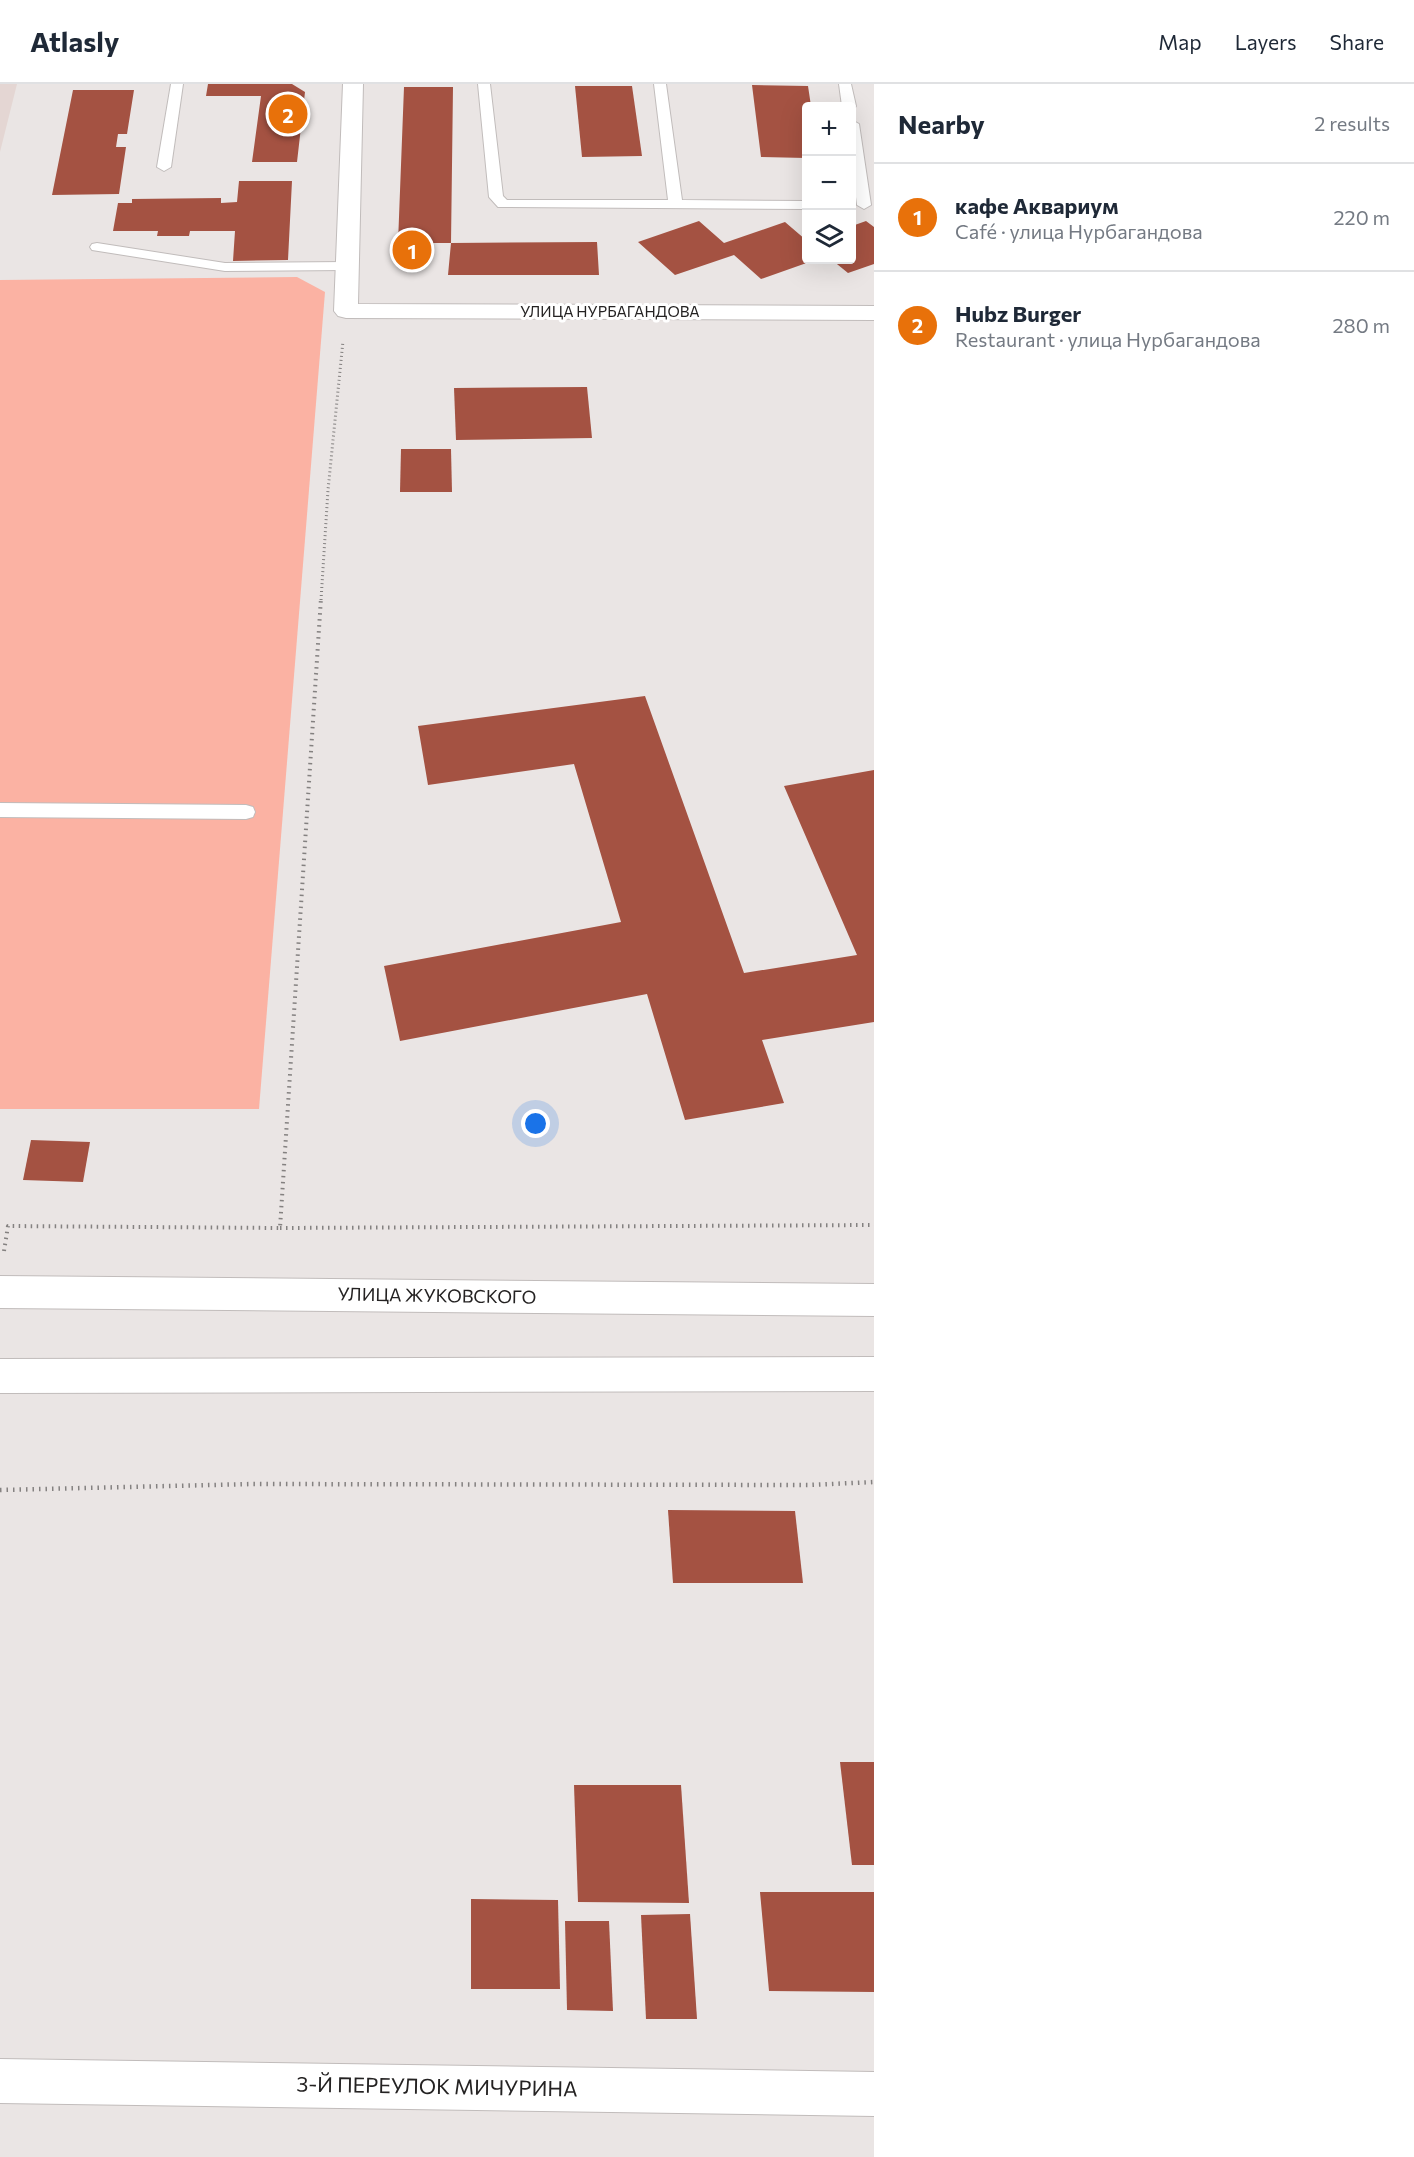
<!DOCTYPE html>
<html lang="en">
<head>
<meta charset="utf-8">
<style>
  :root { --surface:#fff; --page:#f2f2f3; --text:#1f2937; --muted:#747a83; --line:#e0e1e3; --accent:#db2777 }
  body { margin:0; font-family:Commissioner,sans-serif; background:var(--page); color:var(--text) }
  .controls { position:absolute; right:18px; top:18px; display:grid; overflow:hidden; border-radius:6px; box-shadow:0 6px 24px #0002 }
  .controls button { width:54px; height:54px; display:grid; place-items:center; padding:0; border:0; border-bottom:2px solid var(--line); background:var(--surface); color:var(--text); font:30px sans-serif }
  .you { position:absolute; left:536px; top:1040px; width:21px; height:21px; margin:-15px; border:4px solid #fff; border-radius:50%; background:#1a73e8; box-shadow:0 0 0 9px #1a73e833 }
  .badge { display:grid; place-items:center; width:39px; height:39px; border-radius:50%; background:var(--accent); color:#fff; font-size:20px; font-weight:700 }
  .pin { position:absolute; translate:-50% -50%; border:3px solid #fff; box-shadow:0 2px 6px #0006 }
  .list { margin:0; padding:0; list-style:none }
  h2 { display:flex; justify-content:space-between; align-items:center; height:78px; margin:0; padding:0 24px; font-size:26px }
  h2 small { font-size:20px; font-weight:400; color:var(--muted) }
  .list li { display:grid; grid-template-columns:39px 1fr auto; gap:18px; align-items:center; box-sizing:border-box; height:108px; padding:0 24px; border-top:2px solid var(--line) }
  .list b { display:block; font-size:22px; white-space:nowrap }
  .list p { margin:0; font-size:20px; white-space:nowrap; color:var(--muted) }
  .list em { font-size:20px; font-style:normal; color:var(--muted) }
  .icon { flex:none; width:33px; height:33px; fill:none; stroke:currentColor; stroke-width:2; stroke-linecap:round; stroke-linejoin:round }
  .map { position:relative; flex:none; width:874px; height:2073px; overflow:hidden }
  header { display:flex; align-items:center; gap:36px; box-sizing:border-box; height:84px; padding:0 30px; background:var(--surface); border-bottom:2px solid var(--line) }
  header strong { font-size:28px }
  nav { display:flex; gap:33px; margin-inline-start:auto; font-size:21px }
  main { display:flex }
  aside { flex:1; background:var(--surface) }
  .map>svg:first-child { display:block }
</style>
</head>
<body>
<header>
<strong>Atlasly</strong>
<nav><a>Map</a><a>Layers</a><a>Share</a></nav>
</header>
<main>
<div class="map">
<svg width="874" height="2073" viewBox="0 0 874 2073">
  <rect width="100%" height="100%" fill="#eae5e4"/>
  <path fill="#e4d6d3" d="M0,0H17L0,68Z"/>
  <path fill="#fbb2a3" d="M297,193L325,208L259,1025H0V196Z"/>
  <g fill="#a45242">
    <path d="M208,0H292L305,8L297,78H252L261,12H206Z"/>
    <path d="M752,1L808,2L811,22H806V74L761,73Z"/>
    <path d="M575,2H632L642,72L582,73Z"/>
    <path d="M404,3H453L451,159L597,158L599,191H448L451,159H398Z"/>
    <path d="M73,6H134L127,50H118L116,63H126L119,110L52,111Z"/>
    <path d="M239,97H292L288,176L233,177L235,147H190L189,152H157L158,147H113L118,119H132V115L221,114V119L237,118Z"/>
    <path d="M699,137L724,159L785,138L806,156V176H815L761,195L734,171L675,191L638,158Z"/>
    <path d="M866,137L874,143V180L848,189L832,176H852V142Z"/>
    <path d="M587,303L592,354L456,356L454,304Z"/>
    <path d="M401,365H451L452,408H400Z"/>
    <path d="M645,612L744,889L857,871L784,702L874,686V938L762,956L784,1019L685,1036L647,910L400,957L384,882L621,838L574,680L428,701L418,642Z"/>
    <path d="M31,1056L90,1058L83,1098L23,1096Z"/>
    <path d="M668,1426L795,1427L803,1499H673Z"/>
    <path d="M840,1678H874V1781H852Z"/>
    <path d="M574,1701H681L689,1819L578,1818Z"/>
    <path d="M760,1808H874V1908L769,1907Z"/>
    <path d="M471,1815L558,1816L560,1905H471Z"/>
    <path d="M690,1830L697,1935H646L641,1831Z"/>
    <path d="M565,1837H609L613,1927L567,1926Z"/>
  </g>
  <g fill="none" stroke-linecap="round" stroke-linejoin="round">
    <defs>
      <g id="service">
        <path d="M171,0H183L171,83L164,87L157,83Z"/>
        <path d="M478,0H490L503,112L507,116H668L654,0H666L682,116L806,117V125L498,123L489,113Z"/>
        <path d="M839,0H851L856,22L854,25L842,22Z"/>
        <path d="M852,36L859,40L871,121L864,125L857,121L852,82Z"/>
        <path d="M97,159L225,179L347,178L354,182L347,186L225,187L92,166L90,163L92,160Z"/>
        <path d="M0,719L246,721L253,723L255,728L253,733L246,735L0,733Z"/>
      </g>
      <g id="minor">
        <path d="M343,0H363L358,220L874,222V236L346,234L338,232L334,227Z"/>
        <path d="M0,1975L874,1988V2032L0,2019Z"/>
      </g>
      <g id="primary">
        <path d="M0,1192L874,1200V1232L0,1224Z"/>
        <path d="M874,1273V1307L0,1309V1275Z"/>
      </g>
    </defs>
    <use href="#service" stroke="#c1bcbb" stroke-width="2"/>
    <use href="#minor" stroke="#c1bcbb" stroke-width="2"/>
    <use href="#primary" stroke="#c1bcbb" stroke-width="2"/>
    <path stroke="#848180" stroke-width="3" stroke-dasharray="1 3" stroke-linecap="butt" d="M321,516L328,406L343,257"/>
    <g stroke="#848180" stroke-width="4" stroke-dasharray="1.5 4.5" stroke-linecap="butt">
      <path d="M280,1144L874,1141"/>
      <path d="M4,1167L8,1142L280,1144L321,514"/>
    </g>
    <path stroke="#848180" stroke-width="4.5" stroke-dasharray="1.5 5" stroke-linecap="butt" d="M0,1406L253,1400L809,1401L874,1398"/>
    <use href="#service" fill="#fff" fill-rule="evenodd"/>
    <use href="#minor" fill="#fff" fill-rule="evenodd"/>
    <use href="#primary" fill="#fff" fill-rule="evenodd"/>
  </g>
  <g text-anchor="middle" stroke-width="6" stroke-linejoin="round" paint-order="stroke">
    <g font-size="15" fill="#242222" stroke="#fff">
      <text x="610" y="233">УЛИЦА НУРБАГАНДОВА</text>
    </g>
    <g font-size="18" fill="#242222" stroke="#fff">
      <text transform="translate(437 1212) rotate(1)" y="6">УЛИЦА ЖУКОВСКОГО</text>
    </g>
    <g font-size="21" fill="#242222" stroke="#fff">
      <text transform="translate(437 2003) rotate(1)" y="7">3-Й ПЕРЕУЛОК МИЧУРИНА</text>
    </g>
  </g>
</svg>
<div class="controls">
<button>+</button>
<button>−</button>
<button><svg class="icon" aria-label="layers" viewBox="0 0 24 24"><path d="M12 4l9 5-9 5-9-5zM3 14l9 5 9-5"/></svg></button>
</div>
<div class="you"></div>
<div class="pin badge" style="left:412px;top:166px;background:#e8710a">1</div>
<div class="pin badge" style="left:288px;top:30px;background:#e8710a">2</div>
</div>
<aside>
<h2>Nearby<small>2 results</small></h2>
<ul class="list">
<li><span class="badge" style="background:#e8710a">1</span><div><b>кафе Аквариум</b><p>Café · улица Нурбагандова</p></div><em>220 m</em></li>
<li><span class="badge" style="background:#e8710a">2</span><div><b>Hubz Burger</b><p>Restaurant · улица Нурбагандова</p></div><em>280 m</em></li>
</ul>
</aside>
</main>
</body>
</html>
